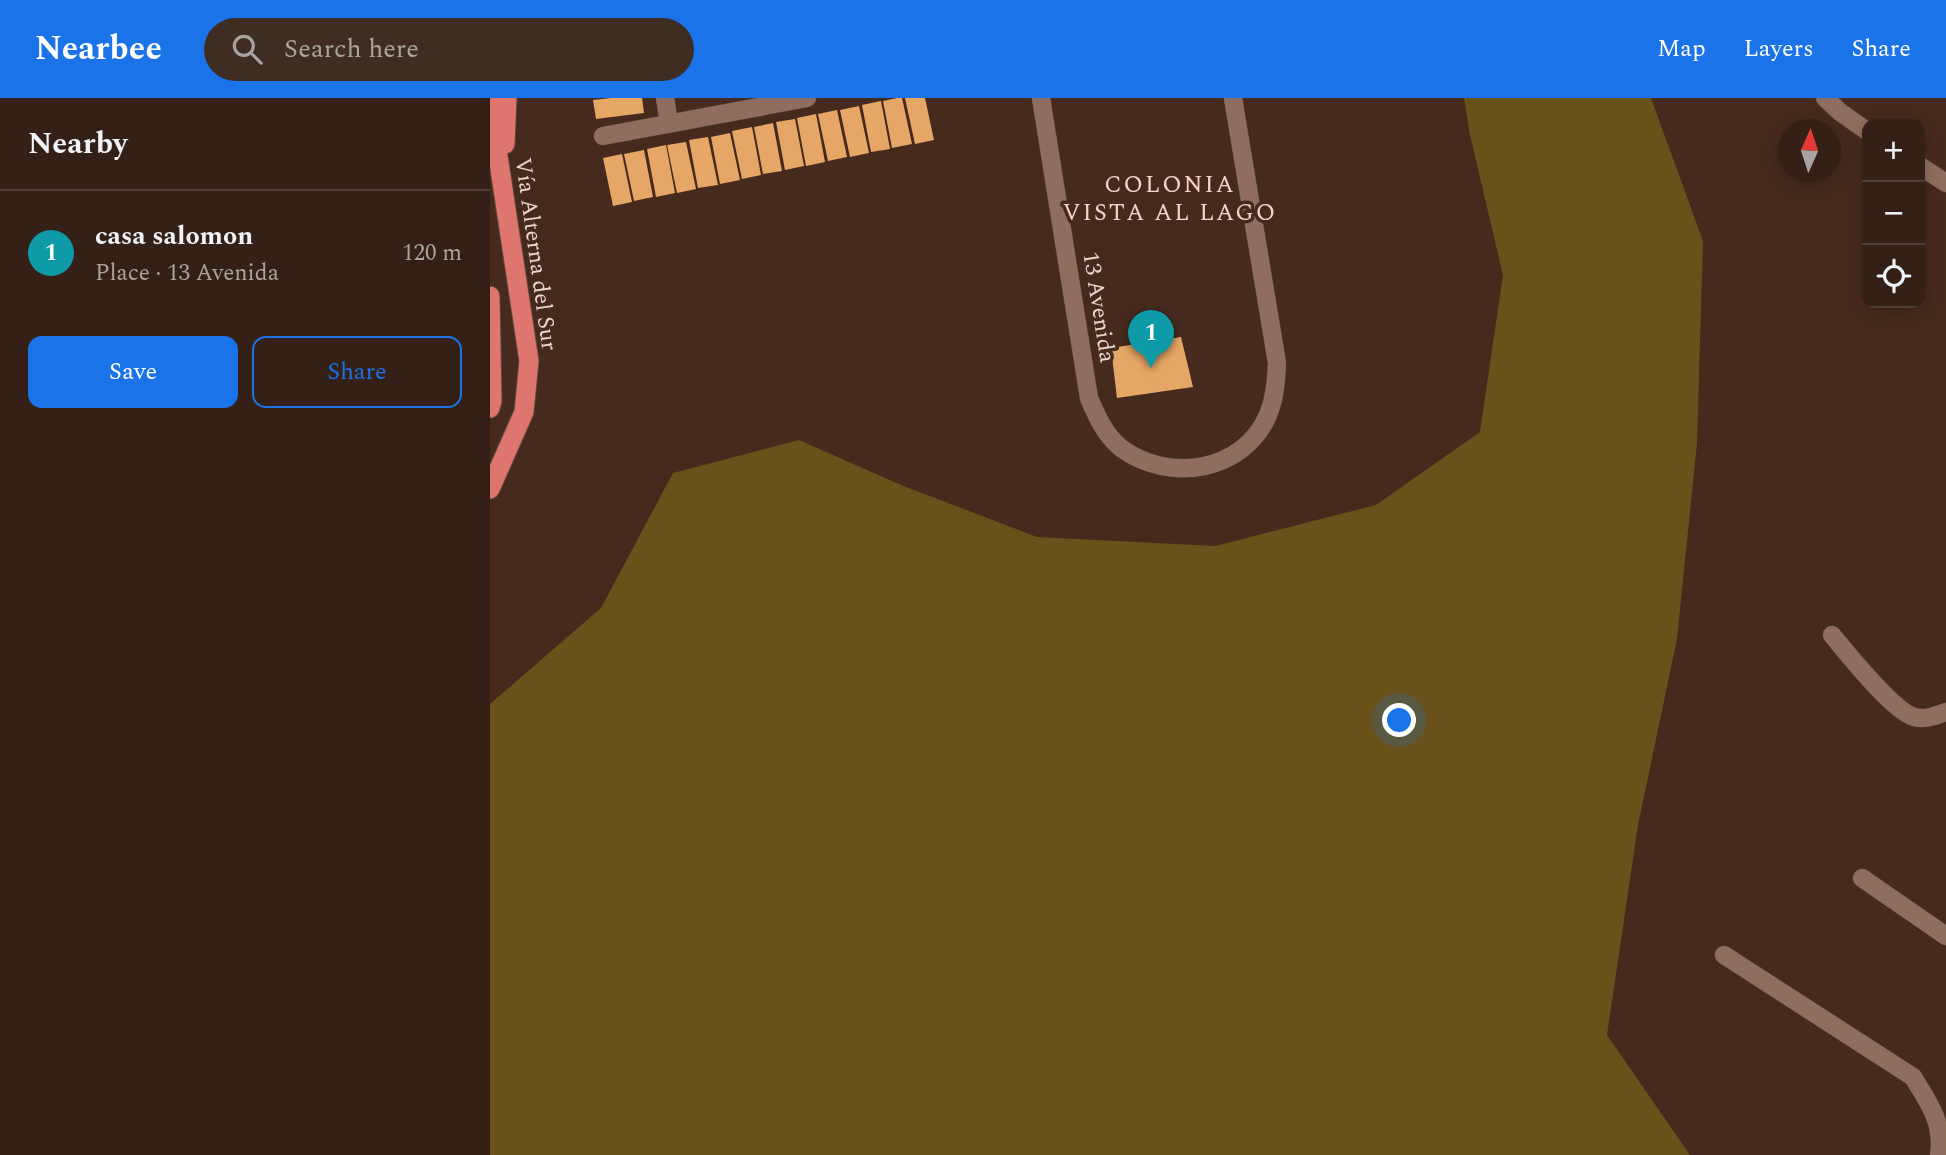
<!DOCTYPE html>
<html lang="en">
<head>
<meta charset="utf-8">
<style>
  :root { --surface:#342016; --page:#3f2d23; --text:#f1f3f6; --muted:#a9a3a1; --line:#4e3e35; --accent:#1a73e8 }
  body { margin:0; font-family:Spectral,serif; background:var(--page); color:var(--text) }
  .controls { position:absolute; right:21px; top:21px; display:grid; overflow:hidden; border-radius:14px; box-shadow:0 4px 18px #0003 }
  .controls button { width:63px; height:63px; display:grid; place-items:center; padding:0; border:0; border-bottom:2px solid var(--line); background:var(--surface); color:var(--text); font:35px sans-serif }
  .compass { position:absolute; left:1288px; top:21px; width:63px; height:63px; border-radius:50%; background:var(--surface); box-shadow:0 4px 18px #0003; rotate:3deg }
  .you { position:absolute; left:910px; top:623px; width:24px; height:24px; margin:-18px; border:5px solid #fff; border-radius:50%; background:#1a73e8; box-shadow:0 0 0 10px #1a73e833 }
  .badge { display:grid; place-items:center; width:46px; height:46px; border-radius:50%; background:var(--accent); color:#fff; font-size:23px; font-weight:700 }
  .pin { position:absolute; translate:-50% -58px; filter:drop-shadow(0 2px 4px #0008) }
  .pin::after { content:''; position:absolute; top:37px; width:24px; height:21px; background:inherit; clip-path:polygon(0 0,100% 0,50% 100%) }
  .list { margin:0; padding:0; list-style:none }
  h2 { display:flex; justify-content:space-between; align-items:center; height:91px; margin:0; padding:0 28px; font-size:30px }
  h2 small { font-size:23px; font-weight:400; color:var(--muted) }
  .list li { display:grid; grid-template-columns:46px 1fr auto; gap:21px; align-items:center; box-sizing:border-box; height:126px; padding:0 28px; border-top:2px solid var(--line) }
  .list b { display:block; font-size:26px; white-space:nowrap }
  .list p { margin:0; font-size:23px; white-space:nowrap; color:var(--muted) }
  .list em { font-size:23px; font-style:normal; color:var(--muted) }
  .actions { display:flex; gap:14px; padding:21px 28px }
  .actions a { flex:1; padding:16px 0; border:2px solid var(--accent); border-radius:14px; text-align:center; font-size:24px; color:var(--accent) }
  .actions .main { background:var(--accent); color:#fff }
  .icon { flex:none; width:38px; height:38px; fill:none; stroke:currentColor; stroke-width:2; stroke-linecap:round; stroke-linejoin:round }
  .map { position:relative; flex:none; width:1456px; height:1057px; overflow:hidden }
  header { display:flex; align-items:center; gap:42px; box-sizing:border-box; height:98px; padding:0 35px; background:var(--accent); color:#fff }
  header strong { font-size:33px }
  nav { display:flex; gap:38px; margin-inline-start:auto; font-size:24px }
  .search { width:490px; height:63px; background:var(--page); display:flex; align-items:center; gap:18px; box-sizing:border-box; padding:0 24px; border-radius:38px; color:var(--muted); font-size:26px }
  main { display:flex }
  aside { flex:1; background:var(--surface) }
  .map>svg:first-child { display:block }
</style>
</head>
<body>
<header>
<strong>Nearbee</strong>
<div class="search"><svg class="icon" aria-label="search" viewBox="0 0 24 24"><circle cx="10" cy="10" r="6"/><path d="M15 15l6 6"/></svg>Search here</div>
<nav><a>Map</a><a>Layers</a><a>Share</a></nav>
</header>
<main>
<aside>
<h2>Nearby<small></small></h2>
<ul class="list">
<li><span class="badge" style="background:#0f9aa8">1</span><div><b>casa salomon</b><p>Place · 13 Avenida</p></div><em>120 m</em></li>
</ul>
<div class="actions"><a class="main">Save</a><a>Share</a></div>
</aside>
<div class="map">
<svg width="1456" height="1057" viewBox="0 0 1456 1057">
  <rect width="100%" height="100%" fill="#462a1e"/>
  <path fill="#69521a" d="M974,0H1161L1213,143L1207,345L1187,541L1148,727L1117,937L1200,1057H0V606L111,510L183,375L309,342L411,387L547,439L725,448L886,407L990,334L1013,177L980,37Z"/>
  <g fill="#e6a665">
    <path d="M121,0H152L154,15L106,21L103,2Z"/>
    <path d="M407,0H412L422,46L402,50L393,3Z"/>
    <path d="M415,0H435L444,42L425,46Z"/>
    <path d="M391,3L400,51L381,54L372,7Z"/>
    <path d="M369,8L379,55L360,59L350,12Z"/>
    <path d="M347,12L357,59L338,63L328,16Z"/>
    <path d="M326,16L335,64L316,68L307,20Z"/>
    <path d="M305,21L314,68L295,72L286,24Z"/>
    <path d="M283,25L292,73L273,76L264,29Z"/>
    <path d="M262,29L271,77L252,81L242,33Z"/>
    <path d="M240,35L250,82L230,86L221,39Z"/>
    <path d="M218,39L228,87L208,90L199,42Z"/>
    <path d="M196,44L206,91L187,95L177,47Z"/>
    <path d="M176,47L185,95L166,99L157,51Z"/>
    <path d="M154,52L163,99L144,103L134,56Z"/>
    <path d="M132,56L142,104L123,108L113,60Z"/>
    <path d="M691,239L703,289L627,300L621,250Z"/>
  </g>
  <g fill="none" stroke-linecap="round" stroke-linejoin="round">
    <defs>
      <g id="minor">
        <path d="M175,0L179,25"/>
        <path d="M551,0L599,300C607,319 615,337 631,350C678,385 753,375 778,317C785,300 786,284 787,265L743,0"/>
        <path d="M1335,0L1350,14L1377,33"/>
        <path d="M113,38L317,0"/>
        <path d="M1430,68L1456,85"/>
        <path d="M1342,537C1358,556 1402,612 1424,619C1435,622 1445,618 1456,614"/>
        <path d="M1372,780L1456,838"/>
        <path d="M1234,857L1423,979C1439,1005 1454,1025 1449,1057"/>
      </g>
      <g id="trunk">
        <path d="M0,5L39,263L34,314L0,391"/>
        <path d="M15,46L17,0"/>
        <path d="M0,198L2,303L0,310"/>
      </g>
    </defs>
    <use href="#minor" stroke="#61493e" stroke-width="19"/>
    <use href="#trunk" stroke="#61493e" stroke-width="21"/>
    <use href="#minor" stroke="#8f6e60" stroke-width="18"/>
    <use href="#trunk" stroke="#de756f" stroke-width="19"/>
  </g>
  <g text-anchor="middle" stroke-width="7" stroke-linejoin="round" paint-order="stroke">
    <g font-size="23" fill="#ead7cf" stroke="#462a1e">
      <text transform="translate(47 156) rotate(82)" y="8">Vía Alterna del Sur</text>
      <text transform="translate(610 209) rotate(81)" y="8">13 Avenida</text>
    </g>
    <g font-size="24" letter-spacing="2" fill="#f9d4c3" stroke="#462a1e">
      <text x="680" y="94">COLONIA<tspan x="680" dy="28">VISTA AL LAGO</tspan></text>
    </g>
  </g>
</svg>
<div class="controls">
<button>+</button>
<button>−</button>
<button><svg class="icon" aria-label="locate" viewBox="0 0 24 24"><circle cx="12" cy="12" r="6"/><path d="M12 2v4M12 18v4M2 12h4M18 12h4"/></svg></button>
</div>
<svg class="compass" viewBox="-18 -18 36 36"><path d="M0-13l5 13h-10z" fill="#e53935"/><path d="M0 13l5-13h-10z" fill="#a9a3a1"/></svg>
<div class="you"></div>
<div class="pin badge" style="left:661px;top:270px;background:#0f9aa8">1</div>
</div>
</main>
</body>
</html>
